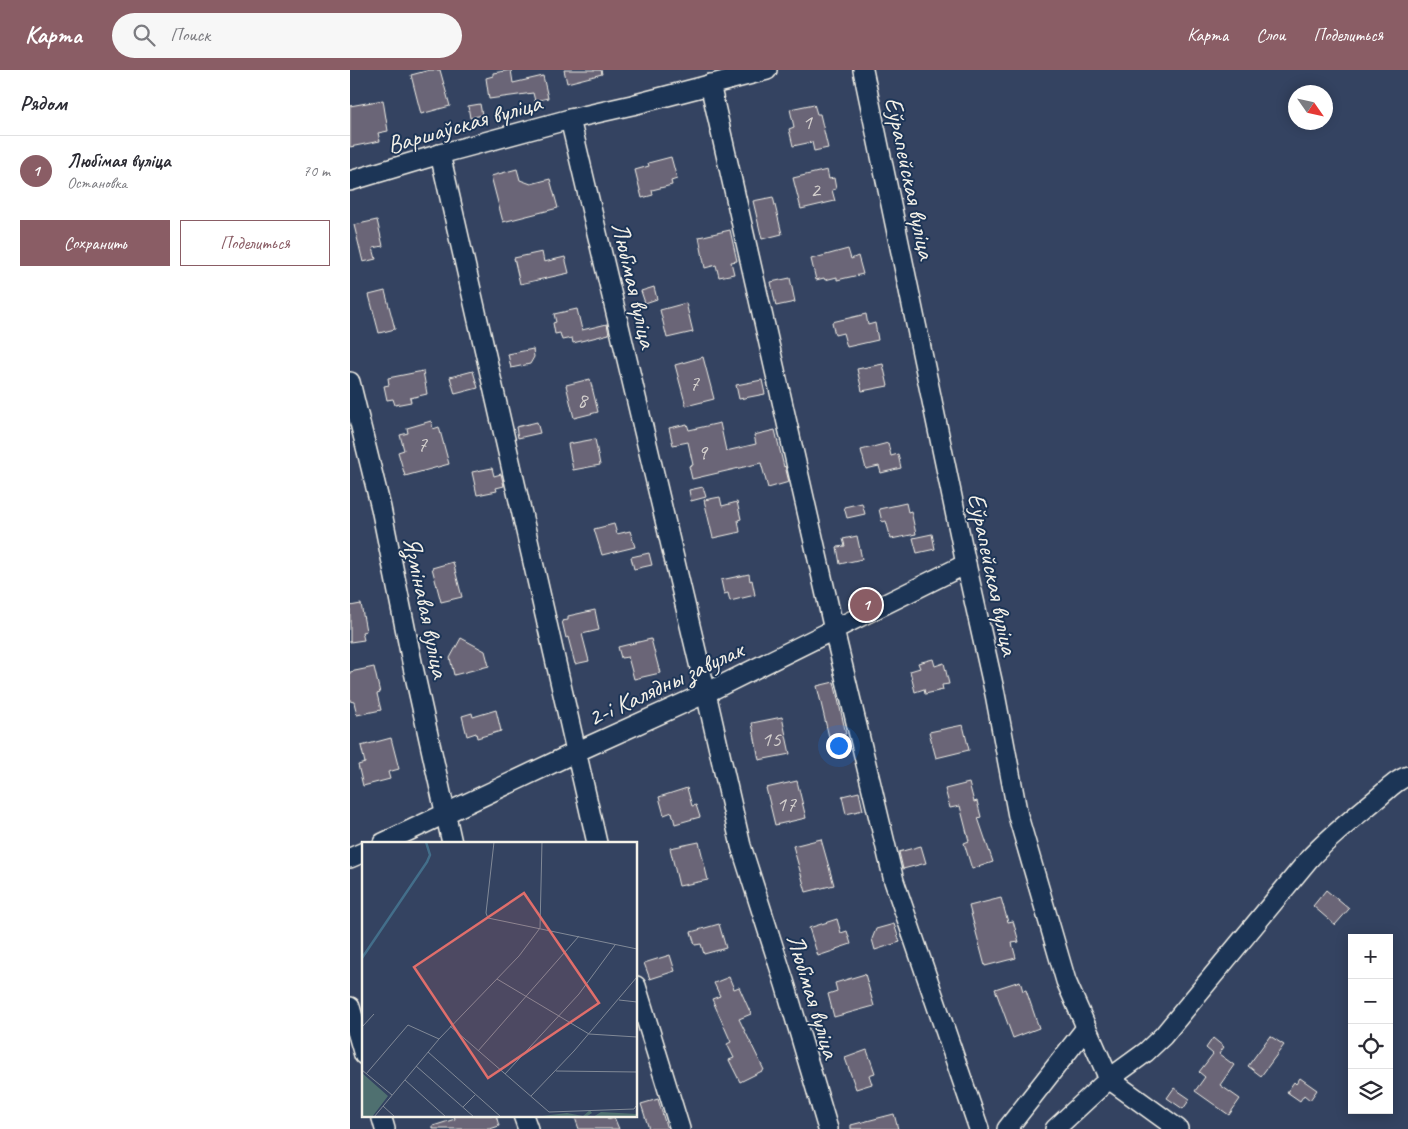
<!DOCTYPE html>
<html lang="ru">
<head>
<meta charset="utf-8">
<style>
  :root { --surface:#fff; --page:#f7f7f7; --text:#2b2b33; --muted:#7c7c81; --line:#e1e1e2; --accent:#8a5d65 }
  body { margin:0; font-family:Caveat,sans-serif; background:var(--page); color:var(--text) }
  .controls { position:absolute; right:15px; bottom:15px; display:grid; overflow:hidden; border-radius:0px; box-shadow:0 2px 12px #0003 }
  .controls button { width:45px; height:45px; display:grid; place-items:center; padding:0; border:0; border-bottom:1px solid var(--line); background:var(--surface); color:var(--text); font:25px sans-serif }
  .compass { position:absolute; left:938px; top:15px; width:45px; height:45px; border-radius:50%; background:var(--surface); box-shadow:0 2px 12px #0003; rotate:124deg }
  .you { position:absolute; left:488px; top:675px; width:18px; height:18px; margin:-12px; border:4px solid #fff; border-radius:50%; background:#1a73e8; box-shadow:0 0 0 8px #1a73e833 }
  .badge { display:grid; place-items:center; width:32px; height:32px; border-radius:50%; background:var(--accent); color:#fff; font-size:16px; font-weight:700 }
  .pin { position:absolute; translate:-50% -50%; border:2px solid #fff; box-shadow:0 1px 5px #0006 }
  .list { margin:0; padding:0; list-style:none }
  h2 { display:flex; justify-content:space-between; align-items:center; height:65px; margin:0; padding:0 20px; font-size:21px }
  h2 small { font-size:16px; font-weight:400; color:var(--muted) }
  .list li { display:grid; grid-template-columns:32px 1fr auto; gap:15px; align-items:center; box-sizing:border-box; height:70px; padding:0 20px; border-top:1px solid var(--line) }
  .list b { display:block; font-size:19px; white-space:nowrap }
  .list p { margin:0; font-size:16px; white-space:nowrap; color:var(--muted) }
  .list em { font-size:16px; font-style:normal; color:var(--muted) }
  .actions { display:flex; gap:10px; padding:15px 20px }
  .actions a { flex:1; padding:11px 0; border:1px solid var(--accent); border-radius:0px; text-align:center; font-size:18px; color:var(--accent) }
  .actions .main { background:var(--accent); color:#fff }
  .icon { flex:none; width:28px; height:28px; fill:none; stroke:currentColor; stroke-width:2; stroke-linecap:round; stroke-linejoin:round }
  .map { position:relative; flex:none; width:1058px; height:1059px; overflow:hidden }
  header { display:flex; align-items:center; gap:30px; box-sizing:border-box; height:70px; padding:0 25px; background:var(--accent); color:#fff }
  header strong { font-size:24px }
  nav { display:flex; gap:28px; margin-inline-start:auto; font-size:18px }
  .search { width:350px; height:45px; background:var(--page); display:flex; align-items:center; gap:12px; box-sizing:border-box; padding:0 18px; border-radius:28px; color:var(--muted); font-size:19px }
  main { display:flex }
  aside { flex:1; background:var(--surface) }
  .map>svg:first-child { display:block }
</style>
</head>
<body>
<header>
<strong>Карта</strong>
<div class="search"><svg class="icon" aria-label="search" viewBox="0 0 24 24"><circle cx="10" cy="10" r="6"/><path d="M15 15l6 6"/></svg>Поиск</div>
<nav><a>Карта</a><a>Слои</a><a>Поделиться</a></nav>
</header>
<main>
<aside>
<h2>Рядом<small></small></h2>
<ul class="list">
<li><span class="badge">1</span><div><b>Любімая вуліца</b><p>Остановка</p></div><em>70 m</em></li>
</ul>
<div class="actions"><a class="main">Сохранить</a><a>Поделиться</a></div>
</aside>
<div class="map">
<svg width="1058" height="1059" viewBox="0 0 1058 1059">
  <rect width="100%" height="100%" fill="#344361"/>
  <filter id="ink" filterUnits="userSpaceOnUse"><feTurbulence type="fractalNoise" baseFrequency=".02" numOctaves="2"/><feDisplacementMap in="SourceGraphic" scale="10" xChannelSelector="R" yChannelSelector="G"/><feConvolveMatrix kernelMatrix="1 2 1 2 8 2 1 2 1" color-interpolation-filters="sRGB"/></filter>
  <g filter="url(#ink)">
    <g fill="#6a6577" stroke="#f4f1e8">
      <path d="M80,0H90L100,36L71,44L61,5Z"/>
      <path d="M161,0L163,13L193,6L198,28L185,31L183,23L139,29L136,8L143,6V3Z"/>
      <path d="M214,0H251L252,4L217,13Z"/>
      <path d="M33,30L38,61L28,63L30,71L0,77V36Z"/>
      <path d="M130,34L132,45L120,48L118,36Z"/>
      <path d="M464,34L467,44H470L478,78L464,81L462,72L443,76L439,59L444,57L440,39Z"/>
      <path d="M321,87L327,109L321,111L322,115L302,120L303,125L292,128L285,100L299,96L298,93Z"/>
      <path d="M167,99L170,110L181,114L200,109L208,138L153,152L141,106Z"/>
      <path d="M477,100L479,109L484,108L486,119L482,120L485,131L451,139L443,108Z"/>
      <path d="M423,127L432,164L412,169L403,131Z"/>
      <path d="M27,150L33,176L23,178L26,189L13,192L4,155Z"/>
      <path d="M380,160L387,191L381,192L384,204L369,207L366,195L355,198L349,167Z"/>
      <path d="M498,179L501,189L508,186L513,204L487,210V207L475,210L474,208L466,210L461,189Z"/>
      <path d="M192,182L194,192L215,187L219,203L170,214L164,188Z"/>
      <path d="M440,208L445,232L426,236L421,212Z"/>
      <path d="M304,217L307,229L295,233L291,221Z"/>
      <path d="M35,221L45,259L29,263L19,225Z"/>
      <path d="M336,233L343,262L317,268L310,240Z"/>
      <path d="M227,239L232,260L257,254L259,264L223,273L222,268L212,270L210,263L205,264L203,253L206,252L204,244Z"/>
      <path d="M516,244L518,255L525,253L528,270L497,277L493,263L485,265L482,252Z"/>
      <path d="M183,279L184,287L180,294L161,298L158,284Z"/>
      <path d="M353,287L364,329L336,336L325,295Z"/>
      <path d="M533,294L538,316L512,321L507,299Z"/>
      <path d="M73,301L77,324L60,328L61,332L45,335L43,329L37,330L34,316L39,315L38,308Z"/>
      <path d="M123,301L128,318L105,324L100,307Z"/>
      <path d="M240,309L248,342L224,348L216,315Z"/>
      <path d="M412,310L415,324L389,329L386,315Z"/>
      <path d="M81,351L83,359L89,357L99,394L55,406L48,382L54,380L50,365L58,363L57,358Z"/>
      <path d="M187,352L190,363L168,368L166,357Z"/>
      <path d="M370,353L376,381L406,374L404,365L425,360L434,397L435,396L439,412L418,418L411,393L342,409L339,396L343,395L338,372L323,375L319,358L337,354L339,360Z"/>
      <path d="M245,369L250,395L223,400L218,374Z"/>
      <path d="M538,373L541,386L548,384L551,398L531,403L529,396L516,399L511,380Z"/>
      <path d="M142,398L144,406L151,404L154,416L146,418L147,421L127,425L122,402Z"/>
      <path d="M353,417L356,427L341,431L339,420Z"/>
      <path d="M370,427L372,436L387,432L391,449L388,450L390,462L363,468L354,430Z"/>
      <path d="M512,433L515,444L497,448L494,437Z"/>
      <path d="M556,433L558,442L561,441L566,464L541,469L536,451L532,452L529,439Z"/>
      <path d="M264,454L267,464L280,461L285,477L252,485L244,459Z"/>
      <path d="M582,464L585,479L567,483L563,468Z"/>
      <path d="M507,466L512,489L490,494L487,477L495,476L493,469Z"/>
      <path d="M299,483L302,495L284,499L281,487Z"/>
      <path d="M103,492L112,527L91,532L82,498Z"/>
      <path d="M399,504L400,511L402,510L405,525L380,531L378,523L374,524L371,510Z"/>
      <path d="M11,534L16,561L12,562L14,570L0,572V536Z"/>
      <path d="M245,540L249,560L232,564L239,591L225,594L218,567L216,568L212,551L218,550V546Z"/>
      <path d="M111,568L135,581L139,596L104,605L100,588Z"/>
      <path d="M301,569L310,603L284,609L278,587L271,588L268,577Z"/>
      <path d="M583,589L585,596L594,593L599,614L592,615L593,620L575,624L574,619L565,622L560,601L570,598L568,593Z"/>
      <path d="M24,597L30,623L27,624L31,640L7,645L4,632L0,631V602Z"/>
      <path d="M484,612L496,664L479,667L467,616Z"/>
      <path d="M146,640L151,661L127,668L126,663L117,666L112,646L122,643L123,647Z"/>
      <path d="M432,647L440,684L409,690L402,653Z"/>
      <path d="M613,655L619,680L586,688L579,662Z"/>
      <path d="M41,668L49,699L38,702L40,709L13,716L8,695L15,693L11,676Z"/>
      <path d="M447,711L456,748L425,755L416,718Z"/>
      <path d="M619,713L624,732L627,731L631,747L628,748L643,792L622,799L614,773L619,771L610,736L600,738L595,719Z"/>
      <path d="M337,718L342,736L346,735L350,747L325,754L322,742L314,745L309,727Z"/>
      <path d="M509,722L513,740L496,744L492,726Z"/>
      <path d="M471,769L484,815L456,822L443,776Z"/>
      <path d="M349,772L358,810L329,816L320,778Z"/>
      <path d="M571,776L576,793L553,799L549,782Z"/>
      <path d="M976,820L999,839L985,855L963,836Z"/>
      <path d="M651,828L658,852L663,851L669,872L662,873L666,888L635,896L619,836Z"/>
      <path d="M487,849L491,863L497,861L501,874L486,879V880L468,886L459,858Z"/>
      <path d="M369,854L376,878L354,884L351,874L345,875L341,862Z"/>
      <path d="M544,854L550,872L525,880L522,869L526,859Z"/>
      <path d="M320,885L325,901L300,909L294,893Z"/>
      <path d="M515,904L524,936L484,947L478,924L487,921L485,913Z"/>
      <path d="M379,907L384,919L389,917L401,944L389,949L414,1000L390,1012L379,990L384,988L377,974L381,972L362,929L370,926L364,913Z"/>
      <path d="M670,911L673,921L676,920L689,958L663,968L645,919Z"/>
      <path d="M920,966L934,975L911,1006L898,996Z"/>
      <path d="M863,968L874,977L869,984L884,995L870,1015L890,1029L879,1045L845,1021L855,1007L849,1002L863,984L856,978Z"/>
      <path d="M517,980L525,1003L519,1005L522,1014L506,1019L495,988Z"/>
      <path d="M950,1008L967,1020L960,1030L954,1025L950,1031L937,1022L944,1012L946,1014Z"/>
      <path d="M824,1018L840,1029L833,1039L817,1028Z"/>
      <path d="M308,1029L317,1059H299L291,1034Z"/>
      <path d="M544,1044L548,1059H501V1055Z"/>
      <path d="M104,1045H146L149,1056L140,1059H83V1056L105,1049Z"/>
      <path d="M224,1045H257L258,1049L264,1047L269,1059H229Z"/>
    </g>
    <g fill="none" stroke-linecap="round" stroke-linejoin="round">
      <defs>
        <g id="minor">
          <path d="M513,0L616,494L645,624L668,746L716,911L759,1009L828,1059"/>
          <path d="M360,14L484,560L544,811L629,1059"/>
          <path d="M220,49L356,623L391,776L435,914L478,1059"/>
          <path d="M90,84L247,773"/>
          <path d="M0,111L90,84L220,49L282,35L417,0"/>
          <path d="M0,312L31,438L63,597L102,773"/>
          <path d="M33,773L226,682L356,623L616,494"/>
          <path d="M0,788L14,782"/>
          <path d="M286,916L330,1059"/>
          <path d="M0,937L14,985"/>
          <path d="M31,1045L35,1059"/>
          <path d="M173,1045L178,1059"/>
          <path d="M657,1059L736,958"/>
          <path d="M705,1059L759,1009L796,982L813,966L959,789C980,766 1005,747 1030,726C1038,719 1048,709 1058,706"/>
        </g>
      </defs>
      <use href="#minor" stroke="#f4f1e8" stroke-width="22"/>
      <use href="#minor" stroke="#1d3557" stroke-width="19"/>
    </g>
  </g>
  <g text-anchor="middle" stroke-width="4" stroke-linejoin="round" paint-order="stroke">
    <g font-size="22" fill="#d2cecc">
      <text x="457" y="59">1</text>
      <text x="465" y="127">2</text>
      <text x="344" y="320">7</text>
      <text x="232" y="337">8</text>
      <text x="72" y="381">7</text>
      <text x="352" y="389">9</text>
      <text x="421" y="676">15</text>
      <text x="436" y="741">17</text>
    </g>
    <g font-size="25" fill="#f4f1e8" stroke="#1d3557">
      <text transform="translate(114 53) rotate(-16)" y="9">Варшаўская вуліца</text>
      <text transform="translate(561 108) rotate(78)" y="9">Еўрапейская вуліца</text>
      <text transform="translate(285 215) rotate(77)" y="9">Любімая вуліца</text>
      <text transform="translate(644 504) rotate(78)" y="9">Еўрапейская вуліца</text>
      <text transform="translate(77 537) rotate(78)" y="9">Язмінавая вуліца</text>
      <text transform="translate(315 613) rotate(-25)" y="9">2-і Калядны завулак</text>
      <text transform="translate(464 926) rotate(73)" y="9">Любімая вуліца</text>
    </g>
  </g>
  <g transform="translate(12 772)">
    <rect width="275" height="275" fill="#344361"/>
    <path d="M0,231L26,254L10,275H0ZM228,268L230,271L224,275H172L205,271L221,274ZM239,270L275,272V275H231Z" fill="#4f7070"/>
    <path fill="none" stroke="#436e8a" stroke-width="2.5" d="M0,116L65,20L68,13L64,0"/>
    <path fill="none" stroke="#818997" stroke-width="1" d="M132,0L124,71L126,76L275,107M135,137L227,192L275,195M257,158L275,160M88,184L187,270L272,267L274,264M0,185L12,172M116,209L217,94M66,210L139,275M54,224L112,275M0,228L30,253M194,229L275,230M4,232L46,183L77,197M143,232L217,152L253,103M43,238L84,275M169,254L212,209L275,135M21,264L33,275M101,265L113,253M12,275L77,197L157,114L178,86L180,0"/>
    <path fill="#e06e6b" fill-opacity="0.15" stroke="#e06e6b" stroke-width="2.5" d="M162,51L237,161L126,236L52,125Z"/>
    <rect width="275" height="275" fill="none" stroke="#f4f1e8" stroke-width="2.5"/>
  </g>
</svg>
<div class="controls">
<button>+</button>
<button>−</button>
<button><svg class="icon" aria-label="locate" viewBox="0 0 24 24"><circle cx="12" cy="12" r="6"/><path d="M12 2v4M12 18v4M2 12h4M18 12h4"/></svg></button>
<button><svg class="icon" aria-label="layers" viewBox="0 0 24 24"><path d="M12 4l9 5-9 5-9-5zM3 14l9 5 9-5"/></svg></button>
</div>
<svg class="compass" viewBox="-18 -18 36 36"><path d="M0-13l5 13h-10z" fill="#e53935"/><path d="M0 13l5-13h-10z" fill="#7c7c81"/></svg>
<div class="you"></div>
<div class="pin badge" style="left:516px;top:535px">1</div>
</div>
</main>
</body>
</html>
